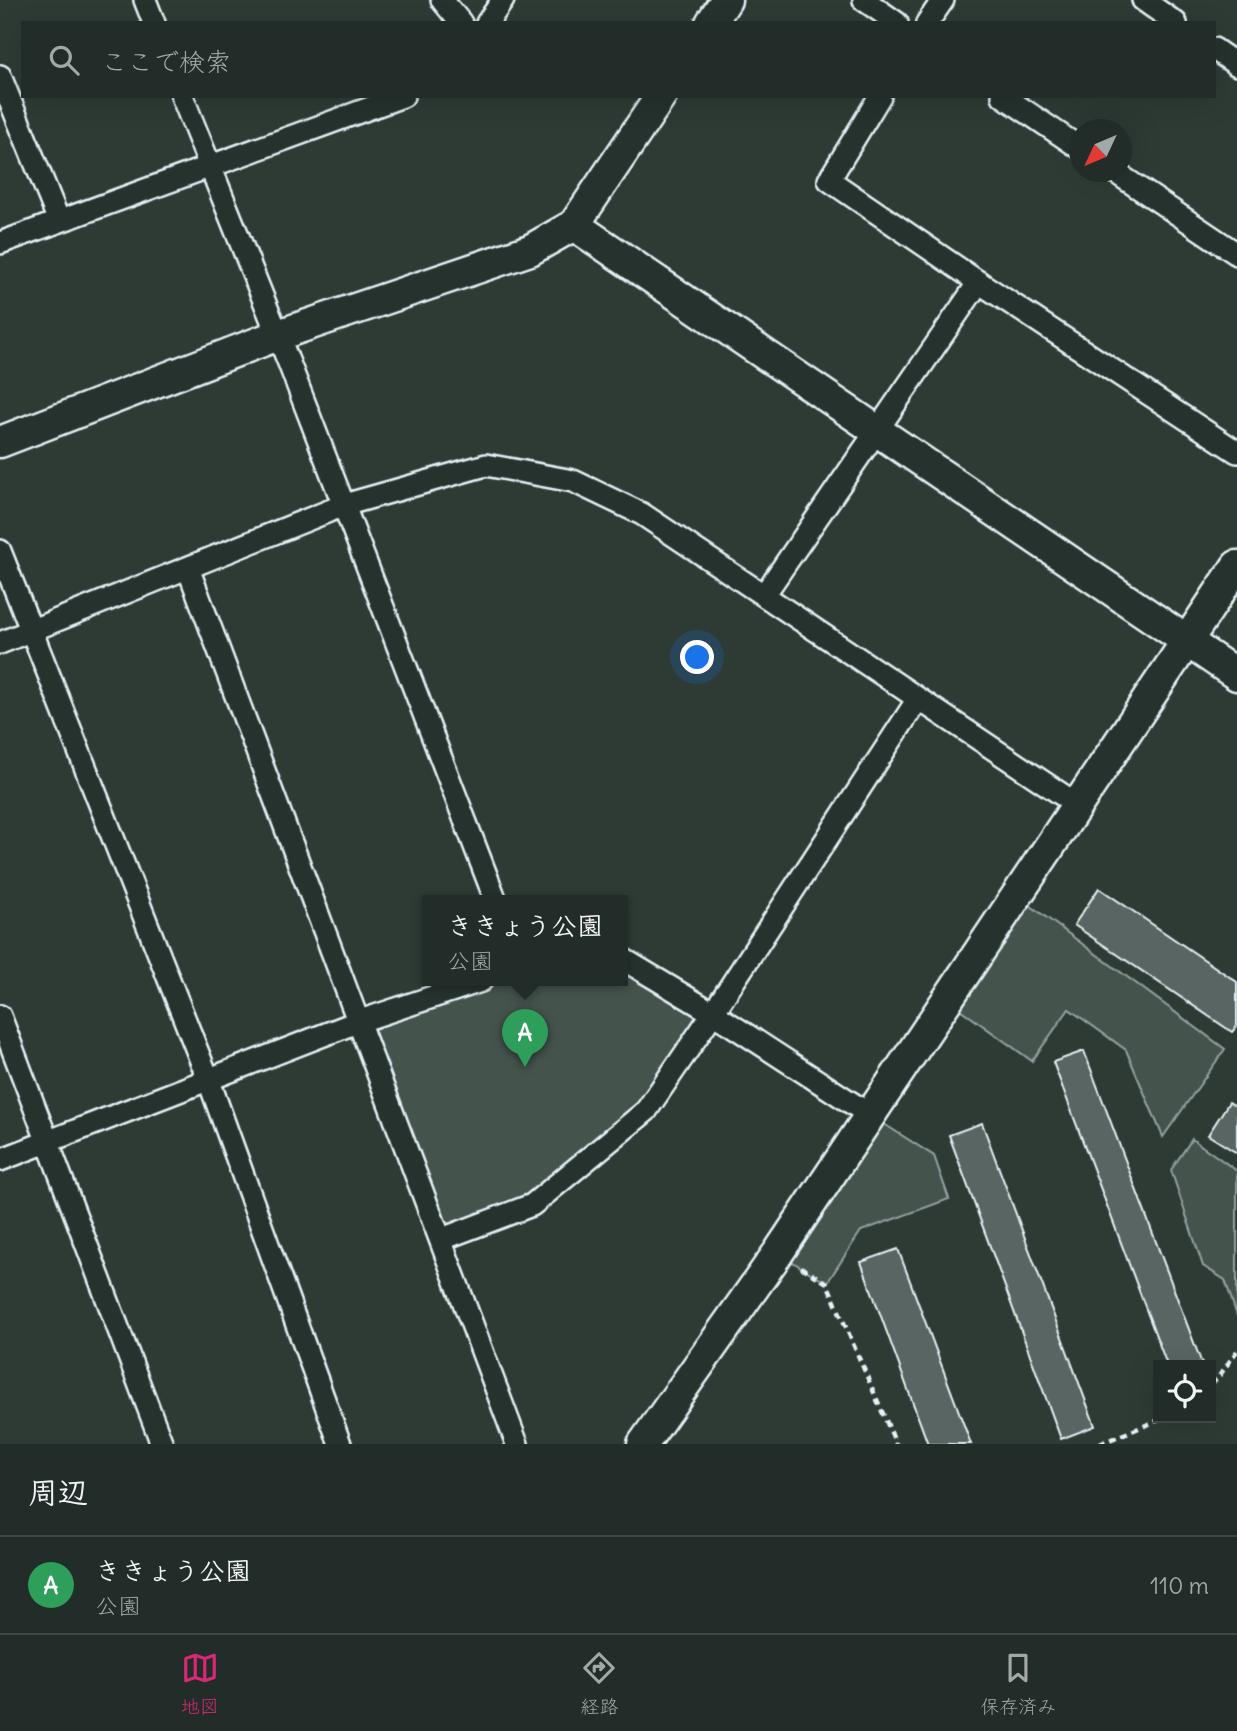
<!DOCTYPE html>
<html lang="ja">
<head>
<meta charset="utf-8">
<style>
  :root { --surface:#222c28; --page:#2a3430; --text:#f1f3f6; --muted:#a2a7a8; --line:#3f4845; --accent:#db2777 }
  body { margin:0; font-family:Delius,"Klee One",sans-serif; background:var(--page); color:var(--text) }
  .controls { position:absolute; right:21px; bottom:21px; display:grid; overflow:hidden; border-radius:0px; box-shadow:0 7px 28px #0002 }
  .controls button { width:63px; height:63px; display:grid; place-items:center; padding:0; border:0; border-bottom:2px solid var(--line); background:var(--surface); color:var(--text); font:35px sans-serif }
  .compass { position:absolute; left:1069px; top:119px; width:63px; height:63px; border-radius:50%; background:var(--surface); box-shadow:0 7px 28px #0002; rotate:226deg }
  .you { position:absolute; left:698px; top:658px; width:24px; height:24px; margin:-18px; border:5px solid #fff; border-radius:50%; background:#1a73e8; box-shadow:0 0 0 10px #1a73e833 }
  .badge { display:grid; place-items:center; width:46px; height:46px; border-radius:50%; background:var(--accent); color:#fff; font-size:23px; font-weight:700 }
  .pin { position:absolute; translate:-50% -58px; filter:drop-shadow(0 2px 4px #0008) }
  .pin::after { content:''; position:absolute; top:37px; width:24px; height:21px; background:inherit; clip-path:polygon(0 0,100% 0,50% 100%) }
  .popup { position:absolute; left:422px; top:895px; width:206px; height:91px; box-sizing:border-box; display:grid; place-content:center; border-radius:0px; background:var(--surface); filter:drop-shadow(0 2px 5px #0005); font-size:23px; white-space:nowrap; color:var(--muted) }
  .popup b { font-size:26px; color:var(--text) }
  .popup::after { content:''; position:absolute; left:50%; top:100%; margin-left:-14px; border:14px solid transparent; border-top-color:var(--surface) }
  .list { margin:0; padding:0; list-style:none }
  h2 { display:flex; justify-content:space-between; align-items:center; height:91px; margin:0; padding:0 28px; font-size:30px }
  h2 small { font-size:23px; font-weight:400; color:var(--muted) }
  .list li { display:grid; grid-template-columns:46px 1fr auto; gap:21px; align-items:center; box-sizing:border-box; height:98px; padding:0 28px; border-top:2px solid var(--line) }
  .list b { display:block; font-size:26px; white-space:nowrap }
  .list p { margin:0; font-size:23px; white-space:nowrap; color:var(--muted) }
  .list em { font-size:23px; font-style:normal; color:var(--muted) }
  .icon { flex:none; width:38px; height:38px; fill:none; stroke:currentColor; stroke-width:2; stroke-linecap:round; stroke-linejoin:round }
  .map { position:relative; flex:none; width:1237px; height:1444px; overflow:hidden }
  .search { position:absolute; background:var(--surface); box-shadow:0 7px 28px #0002; left:21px; right:21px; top:21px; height:77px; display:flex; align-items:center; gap:18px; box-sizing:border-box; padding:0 24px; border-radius:0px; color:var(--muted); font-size:26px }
  .sheet { height:189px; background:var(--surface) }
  nav { display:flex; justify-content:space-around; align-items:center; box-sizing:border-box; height:98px; border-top:2px solid var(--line); background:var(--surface); font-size:19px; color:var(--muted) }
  nav a { display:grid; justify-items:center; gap:4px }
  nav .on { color:var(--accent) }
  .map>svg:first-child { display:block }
</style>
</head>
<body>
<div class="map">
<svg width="1237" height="1444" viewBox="0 0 1237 1444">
  <rect width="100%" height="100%" fill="#2e3b35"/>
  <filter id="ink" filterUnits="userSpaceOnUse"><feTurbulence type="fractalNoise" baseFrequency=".0143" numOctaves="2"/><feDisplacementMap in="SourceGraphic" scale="14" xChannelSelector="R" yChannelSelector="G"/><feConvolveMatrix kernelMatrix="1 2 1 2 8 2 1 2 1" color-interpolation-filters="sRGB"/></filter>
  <g filter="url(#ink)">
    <g fill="#45524e" stroke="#96a2a3" stroke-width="2">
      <path d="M1016,895L1225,1049L1163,1137L1126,1050L1069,1009L1032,1061L946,999Z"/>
      <path d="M623,959L713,1013L646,1111L532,1205L442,1239L357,1022L481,981H623Z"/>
      <path d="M870,1115L934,1156L949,1199L861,1231L827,1283L778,1253Z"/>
      <path d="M1192,1139L1237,1171V1316L1225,1280L1203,1266L1171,1170Z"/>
    </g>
    <g fill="#596563" stroke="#e8f1f8" stroke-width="2">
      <path d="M1099,888L1237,982V1026L1232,1032L1074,925Z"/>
      <path d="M1084,1051L1202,1364L1197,1365H1167L1053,1062Z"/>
      <path d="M1229,1102L1237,1107V1153L1208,1135Z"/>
      <path d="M982,1123L1095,1426L1061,1439L949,1135Z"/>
      <path d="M898,1249L971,1444H928L861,1262Z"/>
    </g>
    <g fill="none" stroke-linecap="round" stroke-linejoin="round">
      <defs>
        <g id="street">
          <path d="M145,0L154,23"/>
          <path d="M442,0L461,23"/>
          <path d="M864,0L897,23"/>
          <path d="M1143,0L1176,23"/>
          <path d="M487,23L503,0"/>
          <path d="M927,23L943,0"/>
          <path d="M1214,49L1237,65"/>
          <path d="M0,76L59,221"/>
          <path d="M182,96L289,363L496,901"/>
          <path d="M880,96L829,180L971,277L1237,452"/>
          <path d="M1003,96L1080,148"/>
          <path d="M1115,172L1237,254"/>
          <path d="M0,243L403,96"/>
          <path d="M0,551L209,1081L340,1444"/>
          <path d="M188,568L517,1444"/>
          <path d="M764,595L979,282"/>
          <path d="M0,643L344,505L486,465L573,481L642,514L1076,804"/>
          <path d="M623,959L713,1013L870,1115"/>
          <path d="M0,1016L162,1444"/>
          <path d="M0,1160L357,1022L481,981"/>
          <path d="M442,1239L532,1205L646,1111L713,1013L918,699"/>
        </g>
        <g id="secondary">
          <path d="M711,23L726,0"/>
          <path d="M574,225L1237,675"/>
          <path d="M0,442L278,335L530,250L574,225L661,96"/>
          <path d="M643,1444L778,1253L1237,566"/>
        </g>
      </defs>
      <use href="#street" stroke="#e8f1f8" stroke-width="26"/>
      <use href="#secondary" stroke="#e8f1f8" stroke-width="35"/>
      <g stroke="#e8f1f8" stroke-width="4.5" stroke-dasharray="7 5" stroke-linecap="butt">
        <path d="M801,1267L827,1283L896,1444"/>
        <path d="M1211,1384L1217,1379L1237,1351"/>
        <path d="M1099,1444L1164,1418"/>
      </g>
      <use href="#street" stroke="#26332d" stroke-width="21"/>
      <use href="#secondary" stroke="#26332d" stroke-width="30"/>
    </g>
  </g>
</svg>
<div class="controls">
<button><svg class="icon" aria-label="locate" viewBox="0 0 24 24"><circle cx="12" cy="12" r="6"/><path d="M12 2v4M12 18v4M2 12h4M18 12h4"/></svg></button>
</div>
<svg class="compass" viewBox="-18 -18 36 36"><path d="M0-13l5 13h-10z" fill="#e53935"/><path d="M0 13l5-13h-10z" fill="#a2a7a8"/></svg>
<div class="you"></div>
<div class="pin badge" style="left:525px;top:1067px;background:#2e9e5b">A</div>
<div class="popup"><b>ききょう公園</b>公園</div>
<div class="search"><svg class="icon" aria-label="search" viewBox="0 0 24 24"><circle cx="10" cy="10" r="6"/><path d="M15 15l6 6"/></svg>ここで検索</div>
</div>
<section class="sheet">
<h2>周辺<small></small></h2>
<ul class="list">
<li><span class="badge" style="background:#2e9e5b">A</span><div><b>ききょう公園</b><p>公園</p></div><em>110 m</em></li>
</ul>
</section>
<nav>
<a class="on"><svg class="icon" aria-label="map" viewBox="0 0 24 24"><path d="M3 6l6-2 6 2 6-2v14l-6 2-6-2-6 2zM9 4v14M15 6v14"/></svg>地図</a>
<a><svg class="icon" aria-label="directions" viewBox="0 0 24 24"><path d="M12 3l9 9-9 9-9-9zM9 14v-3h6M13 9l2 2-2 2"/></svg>経路</a>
<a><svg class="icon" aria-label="saved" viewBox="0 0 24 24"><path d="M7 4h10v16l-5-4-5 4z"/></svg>保存済み</a>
</nav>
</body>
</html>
